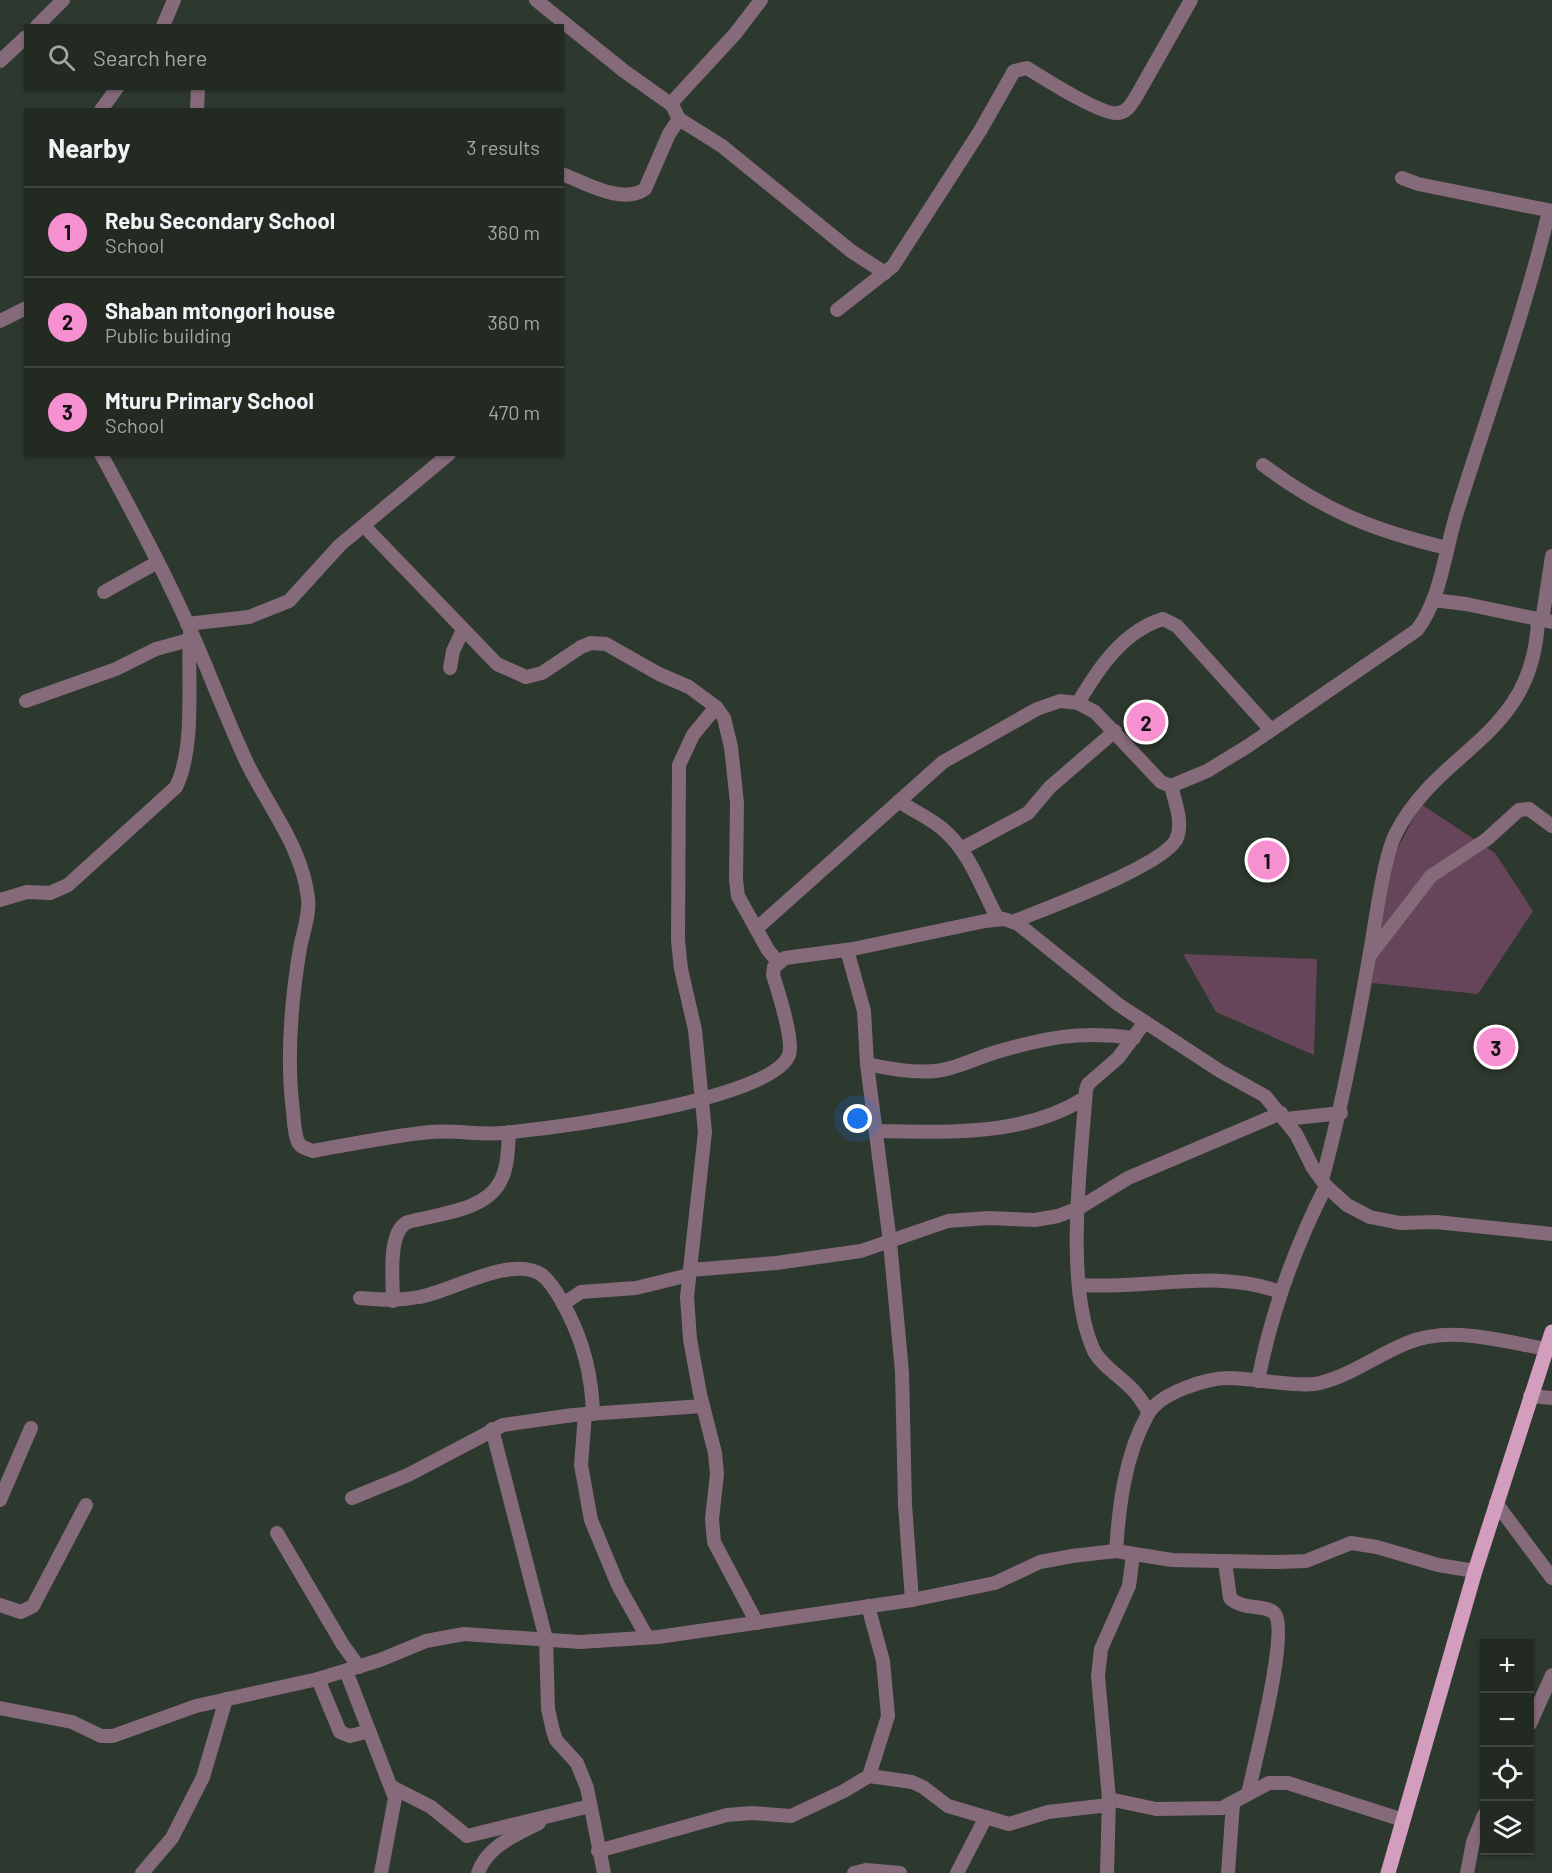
<!DOCTYPE html>
<html lang="en">
<head>
<meta charset="utf-8">
<style>
  :root { --surface:#222a22; --page:#2a322a; --text:#f1f3f6; --muted:#a2a7a5; --line:#3f4640; --accent:#f690d0 }
  body { margin:0; font-family:Barlow,sans-serif; background:var(--page); color:var(--text) }
  .controls { position:absolute; right:18px; bottom:18px; display:grid; overflow:hidden; border-radius:0px; box-shadow:0 2px 4px #0004 }
  .controls button { width:54px; height:54px; display:grid; place-items:center; padding:0; border:0; border-bottom:2px solid var(--line); background:var(--surface); color:var(--text); font:30px sans-serif }
  .you { position:absolute; left:858px; top:1119px; width:21px; height:21px; margin:-15px; border:4px solid #fff; border-radius:50%; background:#1a73e8; box-shadow:0 0 0 9px #1a73e833 }
  .badge { display:grid; place-items:center; width:39px; height:39px; border-radius:50%; background:var(--accent); color:#111; font-size:20px; font-weight:700 }
  .pin { position:absolute; translate:-50% -50%; border:3px solid #fff; box-shadow:0 2px 6px #0006 }
  .list { margin:0; padding:0; list-style:none }
  h2 { display:flex; justify-content:space-between; align-items:center; height:78px; margin:0; padding:0 24px; font-size:26px }
  h2 small { font-size:20px; font-weight:400; color:var(--muted) }
  .list li { display:grid; grid-template-columns:39px 1fr auto; gap:18px; align-items:center; box-sizing:border-box; height:90px; padding:0 24px; border-top:2px solid var(--line) }
  .list b { display:block; font-size:22px; white-space:nowrap }
  .list p { margin:0; font-size:20px; white-space:nowrap; color:var(--muted) }
  .list em { font-size:20px; font-style:normal; color:var(--muted) }
  .icon { flex:none; width:33px; height:33px; fill:none; stroke:currentColor; stroke-width:2; stroke-linecap:round; stroke-linejoin:round }
  .map { position:relative; flex:none; width:1552px; height:1873px; overflow:hidden }
  .search { position:absolute; background:var(--surface); box-shadow:0 2px 4px #0004; left:24px; top:24px; width:540px; height:66px; display:flex; align-items:center; gap:15px; box-sizing:border-box; padding:0 21px; border-radius:0px; color:var(--muted); font-size:22px }
  .panel { position:absolute; background:var(--surface); box-shadow:0 2px 4px #0004; left:24px; top:108px; width:540px; height:348px; border-radius:0px }
  .map>svg:first-child { display:block }
</style>
</head>
<body>
<div class="map">
<svg width="1552" height="1873" viewBox="0 0 1552 1873">
  <rect width="100%" height="100%" fill="#2d382e"/>
  <g fill="#664459">
    <path d="M1421,804L1495,853L1533,911L1478,994L1372,983L1392,859Z"/>
    <path d="M1183,954L1317,959L1314,1055L1216,1012Z"/>
  </g>
  <g fill="none" stroke-linecap="round" stroke-linejoin="round">
    <g stroke="#856a7a" stroke-width="14">
      <path d="M536,0L624,71L672,105"/>
      <path d="M761,0L735,34L675,99L672,105L679,119L722,146L851,251L885,273"/>
      <path d="M37,26L63,0"/>
      <path d="M163,26L174,0"/>
      <path d="M0,61L26,37"/>
      <path d="M101,110L117,88"/>
      <path d="M197,110L198,88"/>
      <path d="M562,174C586,183 622,205 645,189L669,134L679,119"/>
      <path d="M1402,178L1418,184L1552,211"/>
      <path d="M837,310L893,266L980,131L1014,71L1027,68C1043,78 1103,116 1118,113C1128,112 1132,103 1137,95L1191,0"/>
      <path d="M0,321L26,308"/>
      <path d="M101,454C135,517 169,580 197,645C214,685 229,724 247,763C269,808 302,847 308,898C310,914 303,932 300,948C291,1002 286,1056 293,1111C294,1120 294,1133 298,1142C301,1148 308,1149 313,1151C352,1144 391,1136 430,1132C455,1130 479,1135 503,1133C552,1128 771,1101 789,1055C794,1040 778,991 773,975L774,967L785,958L853,949L985,921L1004,919L1018,924L1119,1005L1220,1071L1265,1096L1296,1134L1313,1168L1326,1186L1347,1205L1370,1217L1400,1223L1436,1222L1552,1234"/>
      <path d="M1263,465C1325,511 1372,530 1447,548"/>
      <path d="M364,526L497,664L526,677L542,673L581,647L591,643L606,644L659,674L689,687L716,707L724,718L731,747L737,803L736,880L738,896L768,950L778,962"/>
      <path d="M104,592L156,563"/>
      <path d="M1433,600L1466,604L1552,622"/>
      <path d="M1542,621L1552,556"/>
      <path d="M187,624L249,617L289,601L340,545L449,454"/>
      <path d="M450,668L453,651L463,630"/>
      <path d="M26,701L116,669L156,649L189,640"/>
      <path d="M1078,703C1098,669 1123,631 1163,619L1177,626L1271,730"/>
      <path d="M716,707L693,735L679,765L678,940L681,969L695,1030L705,1132L687,1297L690,1339L700,1394L715,1453L717,1474L712,1519L714,1542L757,1623"/>
      <path d="M899,801C914,812 933,819 946,832C971,855 982,890 998,919"/>
      <path d="M961,849L1028,813L1050,787L1115,731"/>
      <path d="M0,900L27,892L50,893L68,885L176,787C196,746 187,679 190,633"/>
      <path d="M1013,922C1046,908 1160,867 1176,840C1184,824 1175,802 1171,786"/>
      <path d="M756,929L943,762L1037,709L1060,701L1078,703L1095,712L1161,782L1171,786L1207,771L1248,746L1417,630C1442,597 1445,548 1458,509C1489,410 1525,312 1549,211"/>
      <path d="M847,950L864,1011L867,1064L890,1242L902,1372L905,1505L912,1600"/>
      <path d="M1370,955L1431,876L1487,839L1519,810L1529,809L1552,826"/>
      <path d="M1145,1022L1118,1058L1088,1084L1086,1090C1081,1161 1064,1286 1094,1351C1101,1365 1122,1378 1133,1390C1139,1396 1144,1405 1149,1412"/>
      <path d="M867,1064C889,1069 914,1073 936,1071C955,1069 974,1059 993,1053C1044,1038 1081,1030 1134,1038"/>
      <path d="M1286,1119L1341,1113"/>
      <path d="M876,1131C946,1132 1023,1137 1085,1098"/>
      <path d="M1322,1180C1342,1107 1356,1033 1369,958C1375,927 1383,858 1396,833C1440,747 1533,738 1538,620"/>
      <path d="M690,1270L776,1263L861,1251L948,1221L988,1218L1035,1220L1058,1216L1079,1208L1128,1178L1281,1113"/>
      <path d="M1080,1285C1147,1290 1216,1268 1280,1292"/>
      <path d="M360,1298C381,1300 399,1301 419,1297C451,1292 512,1254 542,1275C552,1283 562,1301 568,1313C584,1344 592,1378 593,1414"/>
      <path d="M393,1301C393,1281 387,1231 408,1222C437,1214 485,1211 500,1182C508,1168 508,1148 509,1132"/>
      <path d="M563,1304L581,1292L636,1288L689,1275"/>
      <path d="M1258,1381C1271,1313 1295,1247 1326,1186"/>
      <path d="M1530,1396L1552,1398"/>
      <path d="M585,1414L581,1465L591,1520L618,1585L647,1637"/>
      <path d="M492,1429L546,1639L548,1709L553,1731L556,1740L577,1763L587,1788L604,1873"/>
      <path d="M352,1498L408,1475L503,1425L573,1415L703,1406"/>
      <path d="M0,1500L31,1428"/>
      <path d="M1496,1503L1552,1578"/>
      <path d="M277,1533L343,1645L359,1667"/>
      <path d="M1116,1551C1119,1505 1125,1455 1148,1414C1160,1393 1206,1378 1229,1378C1252,1378 1301,1388 1320,1383C1352,1375 1377,1355 1407,1343C1450,1325 1502,1341 1546,1349"/>
      <path d="M1225,1562L1230,1598C1243,1611 1268,1604 1275,1614C1289,1634 1254,1765 1248,1794"/>
      <path d="M0,1605L21,1612L33,1606L86,1505"/>
      <path d="M346,1671L395,1798L381,1873"/>
      <path d="M318,1679L340,1732L350,1736L369,1731"/>
      <path d="M0,1708L72,1722L101,1736H113L196,1706L318,1679L380,1660L426,1641L464,1634L580,1642L658,1637L912,1600L995,1583L1040,1562L1072,1556L1116,1551L1172,1560L1278,1562L1306,1561L1351,1543L1377,1547L1438,1565L1475,1571"/>
      <path d="M1530,1724L1552,1675"/>
      <path d="M869,1776L912,1782L923,1787L948,1806L1009,1824L1048,1812L1109,1805"/>
      <path d="M392,1787L431,1807L467,1836L590,1806"/>
      <path d="M1109,1799L1156,1809L1222,1808L1269,1783H1288L1403,1820"/>
      <path d="M598,1851L727,1815L752,1813L791,1816L844,1791L869,1776L888,1716L883,1661L868,1606"/>
      <path d="M142,1873L172,1838L203,1777L226,1699"/>
      <path d="M478,1873C487,1846 516,1835 539,1823"/>
      <path d="M854,1873L866,1870L900,1873"/>
      <path d="M957,1873L986,1817"/>
      <path d="M1107,1873L1109,1799L1098,1676L1101,1649L1129,1586L1133,1555"/>
      <path d="M1228,1873L1233,1803"/>
      <path d="M1467,1873L1473,1842L1484,1815"/>
    </g>
    <path stroke="#d39dbe" stroke-width="15" d="M1388,1873L1475,1571L1552,1332"/>
  </g>
</svg>
<div class="controls">
<button>+</button>
<button>−</button>
<button><svg class="icon" aria-label="locate" viewBox="0 0 24 24"><circle cx="12" cy="12" r="6"/><path d="M12 2v4M12 18v4M2 12h4M18 12h4"/></svg></button>
<button><svg class="icon" aria-label="layers" viewBox="0 0 24 24"><path d="M12 4l9 5-9 5-9-5zM3 14l9 5 9-5"/></svg></button>
</div>
<div class="you"></div>
<div class="pin badge" style="left:1267px;top:860px">1</div>
<div class="pin badge" style="left:1146px;top:722px">2</div>
<div class="pin badge" style="left:1496px;top:1047px">3</div>
<div class="search"><svg class="icon" aria-label="search" viewBox="0 0 24 24"><circle cx="10" cy="10" r="6"/><path d="M15 15l6 6"/></svg>Search here</div>
<section class="panel">
<h2>Nearby<small>3 results</small></h2>
<ul class="list">
<li><span class="badge">1</span><div><b>Rebu Secondary School</b><p>School</p></div><em>360 m</em></li>
<li><span class="badge">2</span><div><b>Shaban mtongori house</b><p>Public building</p></div><em>360 m</em></li>
<li><span class="badge">3</span><div><b>Mturu Primary School</b><p>School</p></div><em>470 m</em></li>
</ul>
</section>
</div>
</body>
</html>
